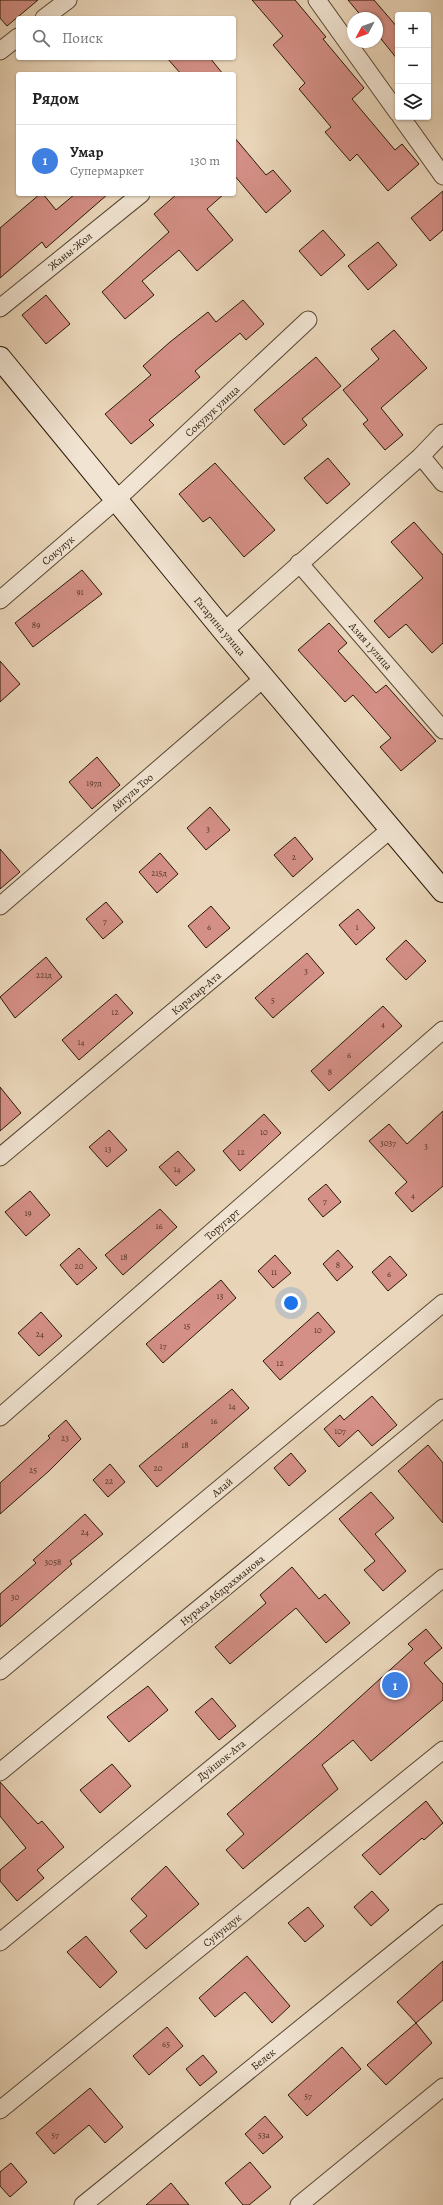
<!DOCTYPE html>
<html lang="ru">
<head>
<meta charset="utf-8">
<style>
  :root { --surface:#fff; --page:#f2f2f2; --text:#222; --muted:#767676; --line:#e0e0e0; --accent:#8f2418 }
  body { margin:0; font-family:Alegreya,serif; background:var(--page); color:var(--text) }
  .controls { position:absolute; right:12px; top:12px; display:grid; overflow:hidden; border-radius:4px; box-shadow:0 1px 3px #0004 }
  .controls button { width:36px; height:36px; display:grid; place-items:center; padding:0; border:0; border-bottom:1px solid var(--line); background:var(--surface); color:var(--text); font:20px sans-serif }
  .compass { position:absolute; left:347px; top:12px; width:36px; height:36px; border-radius:50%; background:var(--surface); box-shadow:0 1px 3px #0004; rotate:229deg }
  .you { position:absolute; left:291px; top:1303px; width:14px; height:14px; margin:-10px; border:3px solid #fff; border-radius:50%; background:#1a73e8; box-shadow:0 0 0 6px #1a73e833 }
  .badge { display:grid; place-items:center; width:26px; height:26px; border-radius:50%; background:var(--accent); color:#fff; font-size:13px; font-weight:700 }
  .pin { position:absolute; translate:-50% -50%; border:2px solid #fff; box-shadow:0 1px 4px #0006 }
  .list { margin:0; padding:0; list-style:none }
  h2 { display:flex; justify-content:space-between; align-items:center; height:52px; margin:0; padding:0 16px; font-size:17px }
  h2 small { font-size:13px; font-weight:400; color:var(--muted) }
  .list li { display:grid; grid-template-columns:26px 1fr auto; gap:12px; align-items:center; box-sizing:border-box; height:72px; padding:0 16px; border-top:1px solid var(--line) }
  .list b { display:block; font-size:15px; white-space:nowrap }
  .list p { margin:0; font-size:13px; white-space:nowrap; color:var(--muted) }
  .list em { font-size:13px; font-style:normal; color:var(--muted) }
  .icon { flex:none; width:22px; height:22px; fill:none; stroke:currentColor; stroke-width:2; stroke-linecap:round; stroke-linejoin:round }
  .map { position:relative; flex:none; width:443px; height:2205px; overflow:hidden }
  .search { position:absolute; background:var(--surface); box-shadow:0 1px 3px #0004; left:16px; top:16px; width:220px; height:44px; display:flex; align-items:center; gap:10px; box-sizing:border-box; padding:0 14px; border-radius:4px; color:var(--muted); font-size:15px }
  .panel { position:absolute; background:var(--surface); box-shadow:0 1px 3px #0004; left:16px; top:72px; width:220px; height:124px; border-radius:4px }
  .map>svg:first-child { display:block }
</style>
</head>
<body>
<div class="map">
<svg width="443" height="2205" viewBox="0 0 443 2205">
  <rect width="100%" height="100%" fill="#ead6ba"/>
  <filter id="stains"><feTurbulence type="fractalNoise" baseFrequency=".005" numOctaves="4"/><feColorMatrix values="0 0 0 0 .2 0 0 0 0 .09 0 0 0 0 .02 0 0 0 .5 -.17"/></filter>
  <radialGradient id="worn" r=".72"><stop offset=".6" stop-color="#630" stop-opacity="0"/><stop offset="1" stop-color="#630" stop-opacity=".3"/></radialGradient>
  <g fill="#d48f86" stroke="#281907">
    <path d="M0,0H38L7,26L0,18Z"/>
    <path d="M252,0H295L326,37L323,39L364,88L352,99L395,150L402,144L419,164L388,191L357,154L350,161L325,132L331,127L299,89L305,83L273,45L283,36Z"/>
    <path d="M348,0H374L398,28V60L377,34V18H363Z"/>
    <path d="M167,58H210L223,74H181Z"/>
    <path d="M234,137L266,175L273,170L291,191L266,213L234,175Z"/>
    <path d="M443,191V230L430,241L411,218Z"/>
    <path d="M40,194H43L56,210L75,194H108L46,248L42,242L0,278V228Z"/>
    <path d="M177,194H224L207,209L233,240L197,271L179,250L142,281L154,295L125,319L102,292L169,232L154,214Z"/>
    <path d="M323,230L345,255L321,276L299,251Z"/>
    <path d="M378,242L397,265L368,290L348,266Z"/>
    <path d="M46,295L70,324L46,344L22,315Z"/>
    <path d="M243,300L264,324L246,340L240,333L195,371L200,377L149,420L154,425L131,444L105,414L151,375L143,366L170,342L208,312L216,322Z"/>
    <path d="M394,330L427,368L381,408L403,435L385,450L363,424L368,420L343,390L379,359L371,349Z"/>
    <path d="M316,357L341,386L302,419L307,425L284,445L254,410Z"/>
    <path d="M328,458L350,484L327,504L304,478Z"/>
    <path d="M215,463L275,530L244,557L210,517L203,522L179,494Z"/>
    <path d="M414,522L443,555V643L432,653L406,624L389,638L374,621L423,578L391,542Z"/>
    <path d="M82,570L102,594L33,647L15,623Z"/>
    <path d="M329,623L347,643L338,651L376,693L386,685L436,741L401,771L380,747L391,738L353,695L345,702L298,650Z"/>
    <path d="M0,661L20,684L0,702Z"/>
    <path d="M97,757L120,785L92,809L69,782Z"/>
    <path d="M210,807L230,830L206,850L187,828Z"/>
    <path d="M295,837L313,859L293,877L274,855Z"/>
    <path d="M0,849L20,872L0,889Z"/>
    <path d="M160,853L178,874L157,893L139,872Z"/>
    <path d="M106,902L123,922L103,939L86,919Z"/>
    <path d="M211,906L230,928L206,948L188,926Z"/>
    <path d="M358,909L375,928L356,945L339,925Z"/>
    <path d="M406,940L426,961L406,980L386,959Z"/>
    <path d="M307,953L324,973L273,1018L255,998Z"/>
    <path d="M46,957L62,977L15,1018L0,997Z"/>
    <path d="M116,994L133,1013L79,1060L62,1040Z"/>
    <path d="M383,1006L402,1026L329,1091L311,1071Z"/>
    <path d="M0,1087L21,1113L0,1131Z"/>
    <path d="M443,1111V1186L412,1212L395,1193L407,1182L369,1141L389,1124L407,1144Z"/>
    <path d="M264,1114L281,1133L240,1171L223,1151Z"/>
    <path d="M109,1130L127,1150L107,1167L89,1147Z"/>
    <path d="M178,1151L195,1170L176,1186L159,1167Z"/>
    <path d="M326,1184L341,1202L323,1217L308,1199Z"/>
    <path d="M30,1191L50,1215L26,1236L5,1212Z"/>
    <path d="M160,1209L177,1227L123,1275L105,1255Z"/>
    <path d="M79,1248L97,1268L77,1285L60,1265Z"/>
    <path d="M338,1250L353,1267L337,1281L323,1264Z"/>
    <path d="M275,1255L291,1273L273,1288L258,1271Z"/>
    <path d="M390,1256L407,1275L388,1291L372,1272Z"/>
    <path d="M221,1280L236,1298L163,1363L146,1344Z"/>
    <path d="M41,1312L62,1336L39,1356L18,1333Z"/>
    <path d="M318,1312L335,1332L280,1380L263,1361Z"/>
    <path d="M232,1389L249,1408L157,1487L139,1466Z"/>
    <path d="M372,1396L397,1425L372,1446L358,1430L339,1447L324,1429L340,1415L344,1420Z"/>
    <path d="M66,1420L81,1439L49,1471L0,1514V1483L50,1438L48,1436Z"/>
    <path d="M428,1445L443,1463V1523L398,1471Z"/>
    <path d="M291,1453L306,1471L289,1486L274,1468Z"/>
    <path d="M110,1464L125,1482L108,1497L93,1480Z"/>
    <path d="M371,1492L394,1518L375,1534L406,1571L383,1591L364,1570L375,1561L339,1519Z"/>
    <path d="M85,1514L103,1534L70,1561L72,1564L0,1627V1594L36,1563L33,1560Z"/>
    <path d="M292,1567L319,1599L325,1594L350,1623L326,1643L296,1608L230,1664L215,1647L266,1603L260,1595Z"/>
    <path d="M426,1629L442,1648L424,1663L443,1684V1700L371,1761L353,1740L322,1765L338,1789L243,1869L226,1850L244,1834L227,1814L316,1737L413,1649L408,1644Z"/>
    <path d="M148,1686L168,1710L129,1742L107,1717Z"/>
    <path d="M212,1698L236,1726L219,1740L195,1712Z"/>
    <path d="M112,1764L131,1786L100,1813L80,1790Z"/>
    <path d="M0,1782L38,1824L42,1821L64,1847L37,1870L44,1878L17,1901L0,1881V1870L26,1848L0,1816Z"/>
    <path d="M426,1801L443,1823L424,1840L422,1838L380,1875L362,1855Z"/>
    <path d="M166,1866L199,1904L146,1949L130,1931L147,1916L131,1899Z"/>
    <path d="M372,1891L389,1910L371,1926L354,1907Z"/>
    <path d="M308,1907L324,1926L305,1942L288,1923Z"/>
    <path d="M86,1936L117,1972L100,1988L67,1952Z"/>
    <path d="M247,1956L290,2006L272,2023L245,1992L215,2017L199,1998Z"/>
    <path d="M443,1961V2000L416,2023L397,2002Z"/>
    <path d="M416,2023L432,2043L386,2085L367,2065Z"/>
    <path d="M167,2027L183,2046L149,2075L133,2056Z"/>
    <path d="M342,2047L361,2069L307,2116L288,2095Z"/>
    <path d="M203,2055L217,2072L200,2086L186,2069Z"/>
    <path d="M90,2088L123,2127L105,2143L89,2125L54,2154L36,2133Z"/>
    <path d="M265,2116L283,2137L263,2154L245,2134Z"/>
    <path d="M250,2162L271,2187L249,2205H243L225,2183Z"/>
    <path d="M11,2163L27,2182L10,2197L0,2186V2172Z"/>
    <path d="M171,2183L189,2205H146Z"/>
  </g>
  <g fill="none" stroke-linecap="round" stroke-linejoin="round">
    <defs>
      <g id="minor">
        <path d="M317,0L398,113"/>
        <path d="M44,18L68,0"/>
        <path d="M0,51L18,37"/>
        <path d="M401,117L443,176"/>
        <path d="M0,308L141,194"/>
        <path d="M421,456L443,483"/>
        <path d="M299,563L443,730"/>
        <path d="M0,600L116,500L308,320"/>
        <path d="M224,631L421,456L443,433"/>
        <path d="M0,906L264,678"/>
        <path d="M0,1157L391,829"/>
        <path d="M0,1417L443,1030"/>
        <path d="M0,1671L443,1303"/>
        <path d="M0,1772L443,1408"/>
        <path d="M0,1942L443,1578"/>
        <path d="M0,2110L443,1750"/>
        <path d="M83,2205L443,1913"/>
        <path d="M299,2205L443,2087"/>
      </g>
      <path id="secondary" d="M0,358L224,631L443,891"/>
    </defs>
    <use href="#minor" stroke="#584834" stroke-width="19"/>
    <use href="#secondary" stroke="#281907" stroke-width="24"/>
    <use href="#minor" stroke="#f1e4d2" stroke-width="17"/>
    <use href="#secondary" stroke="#f1e4d2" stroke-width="22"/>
  </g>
  <g text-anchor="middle" stroke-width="3" stroke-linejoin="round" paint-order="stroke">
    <g font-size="9" fill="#533627">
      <text x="80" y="595">91</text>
      <text x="36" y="628">89</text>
      <text x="94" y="786">197д</text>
      <text x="208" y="832">3</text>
      <text x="294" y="860">2</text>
      <text x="159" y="876">215д</text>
      <text x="105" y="924">7</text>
      <text x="209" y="930">6</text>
      <text x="357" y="930">1</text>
      <text x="306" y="974">3</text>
      <text x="44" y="978">221д</text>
      <text x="273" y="1003">5</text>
      <text x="115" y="1015">12</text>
      <text x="383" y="1027">4</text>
      <text x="81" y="1045">14</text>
      <text x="349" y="1058">6</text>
      <text x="330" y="1075">8</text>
      <text x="264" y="1135">10</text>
      <text x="388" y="1146">3037</text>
      <text x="426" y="1149">3</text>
      <text x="108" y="1152">13</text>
      <text x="241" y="1155">12</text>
      <text x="177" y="1172">14</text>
      <text x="413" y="1198">4</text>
      <text x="325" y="1204">7</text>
      <text x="28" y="1216">19</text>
      <text x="159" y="1229">16</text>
      <text x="124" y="1260">18</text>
      <text x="338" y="1268">8</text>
      <text x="79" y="1269">20</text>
      <text x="274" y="1275">11</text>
      <text x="389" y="1277">6</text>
      <text x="220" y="1299">13</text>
      <text x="187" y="1329">15</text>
      <text x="318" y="1333">10</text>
      <text x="40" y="1337">24</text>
      <text x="163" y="1349">17</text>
      <text x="280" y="1366">12</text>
      <text x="232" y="1409">14</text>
      <text x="214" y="1424">16</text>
      <text x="340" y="1434">107</text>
      <text x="65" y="1441">23</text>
      <text x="185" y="1448">18</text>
      <text x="158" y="1471">20</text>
      <text x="33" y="1473">25</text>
      <text x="109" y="1484">22</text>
      <text x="85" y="1535">24</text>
      <text x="53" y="1565">3058</text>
      <text x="15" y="1600">30</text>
      <text x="166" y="2047">65</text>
      <text x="308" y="2099">57</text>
      <text x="55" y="2138">57</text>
      <text x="264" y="2138">53а</text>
    </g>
    <g font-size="11" fill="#281907" stroke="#f1e4d2">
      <text transform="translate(70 251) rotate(-39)" y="4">Жаны-Жол</text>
      <text transform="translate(212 411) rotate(-43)" y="4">Сокулук улица</text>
      <text transform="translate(58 550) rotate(-41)" y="4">Сокулук</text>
      <text transform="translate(220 626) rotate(50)" y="4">Гагарина улица</text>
      <text transform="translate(371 646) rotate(49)" y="4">Азия 1 улица</text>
      <text transform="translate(132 792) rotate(-41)" y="4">Айгуль Тоо</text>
      <text transform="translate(196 993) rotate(-40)" y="4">Карагыр-Ата</text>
      <text transform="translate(222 1224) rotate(-41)" y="4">Торугарт</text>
      <text transform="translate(222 1487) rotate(-40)" y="4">Алай</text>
      <text transform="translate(222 1590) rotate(-39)" y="4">Нурака Абдрахманова</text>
      <text transform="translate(221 1760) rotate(-39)" y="4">Дуйшок-Ата</text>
      <text transform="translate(222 1930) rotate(-39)" y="4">Суйундук</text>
      <text transform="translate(263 2059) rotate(-39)" y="4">Белек</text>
    </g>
  </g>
  <rect width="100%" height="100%" filter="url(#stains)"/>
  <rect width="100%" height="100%" fill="url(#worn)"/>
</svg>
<div class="controls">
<button>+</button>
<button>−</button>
<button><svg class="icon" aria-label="layers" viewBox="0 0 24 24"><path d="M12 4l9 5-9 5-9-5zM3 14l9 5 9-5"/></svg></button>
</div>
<svg class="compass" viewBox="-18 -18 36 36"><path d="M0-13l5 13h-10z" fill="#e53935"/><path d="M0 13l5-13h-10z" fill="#767676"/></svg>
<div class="you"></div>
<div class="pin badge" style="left:395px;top:1685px;background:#3f7fe0">1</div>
<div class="search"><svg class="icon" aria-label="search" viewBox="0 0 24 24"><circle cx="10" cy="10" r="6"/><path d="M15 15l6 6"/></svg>Поиск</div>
<section class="panel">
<h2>Рядом<small></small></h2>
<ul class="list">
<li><span class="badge" style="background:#3f7fe0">1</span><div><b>Умар</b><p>Супермаркет</p></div><em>130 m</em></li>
</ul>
</section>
</div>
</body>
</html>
